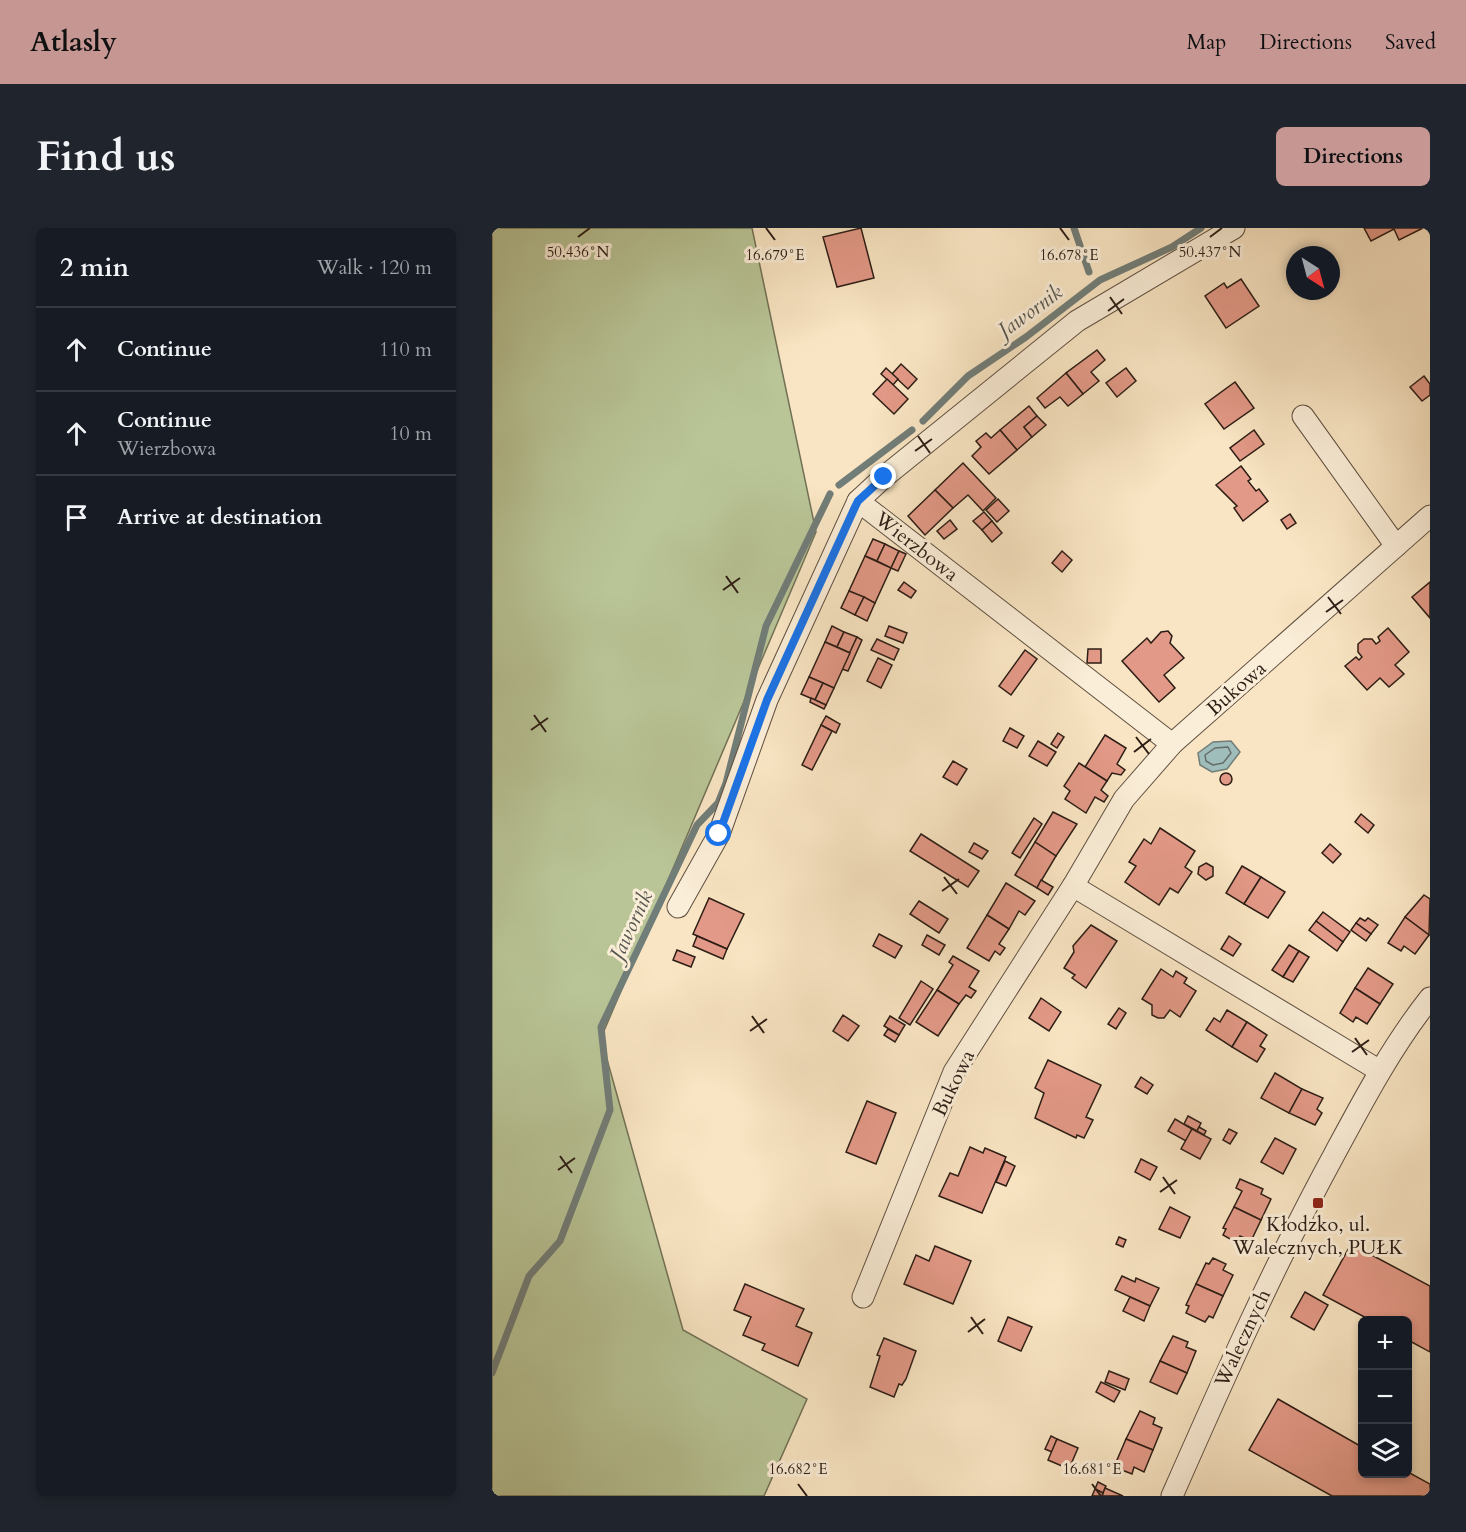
<!DOCTYPE html>
<html lang="en">
<head>
<meta charset="utf-8">
<style>
  :root { --surface:#171b24; --page:#20242c; --text:#f1f3f6; --muted:#9ea1a6; --line:#363941; --accent:#c59692 }
  body { margin:0; font-family:Cardo,serif; background:var(--page); color:var(--text) }
  .controls { position:absolute; right:18px; bottom:18px; display:grid; overflow:hidden; border-radius:9px; box-shadow:0 3px 9px #0003 }
  .controls button { width:54px; height:54px; display:grid; place-items:center; padding:0; border:0; border-bottom:2px solid var(--line); background:var(--surface); color:var(--text); font:30px sans-serif }
  .compass { position:absolute; left:794px; top:18px; width:54px; height:54px; border-radius:50%; background:var(--surface); box-shadow:0 3px 9px #0003; rotate:144deg }
  .stop { position:absolute; width:18px; height:18px; margin:-14px; border:4px solid #1a73e8; border-radius:50%; background:#fff }
  .stop.end { background:#1a73e8; border-color:#fff; box-shadow:0 2px 6px #0008 }
  .list { margin:0; padding:0; list-style:none }
  h2 { display:flex; justify-content:space-between; align-items:center; height:78px; margin:0; padding:0 24px; font-size:26px }
  h2 small { font-size:20px; font-weight:400; color:var(--muted) }
  .list li { display:grid; grid-template-columns:39px 1fr auto; gap:18px; align-items:center; box-sizing:border-box; height:84px; padding:0 24px; border-top:2px solid var(--line) }
  .list b { display:block; font-size:22px; white-space:nowrap }
  .list p { margin:0; font-size:20px; white-space:nowrap; color:var(--muted) }
  .list em { font-size:20px; font-style:normal; color:var(--muted) }
  .icon { flex:none; width:33px; height:33px; fill:none; stroke:currentColor; stroke-width:2; stroke-linecap:round; stroke-linejoin:round }
  .map { position:relative; flex:none; width:938px; height:1268px; overflow:hidden; border-radius:9px }
  header { display:flex; align-items:center; gap:36px; box-sizing:border-box; height:84px; padding:0 30px; background:var(--accent); color:#111 }
  header strong { font-size:28px }
  nav { display:flex; gap:33px; margin-inline-start:auto; font-size:21px }
  .intro { display:flex; align-items:center; justify-content:space-between; box-sizing:border-box; height:144px; padding:0 36px }
  h1 { margin:0; font-size:42px }
  .button { padding:15px 27px; border-radius:9px; background:var(--accent); color:#111; font-size:21px; font-weight:700 }
  main { display:flex; gap:36px; padding:0 36px }
  aside { flex:1; background:var(--surface); border-radius:9px; box-shadow:0 3px 9px #0003 }
  .map>svg:first-child { display:block }
</style>
</head>
<body>
<header>
<strong>Atlasly</strong>
<nav><a>Map</a><a>Directions</a><a>Saved</a></nav>
</header>
<div class="intro"><h1>Find us</h1><a class="button">Directions</a></div>
<main>
<aside>
<h2>2 min<small>Walk · 120 m</small></h2>
<ul class="list">
<li><svg class="icon" aria-label="ahead" viewBox="0 0 24 24"><path d="M12 20V5M6 11l6-6 6 6"/></svg><div><b>Continue</b></div><em>110 m</em></li>
<li><svg class="icon" aria-label="ahead" viewBox="0 0 24 24"><path d="M12 20V5M6 11l6-6 6 6"/></svg><div><b>Continue</b><p>Wierzbowa</p></div><em>10 m</em></li>
<li><svg class="icon" aria-label="arrive" viewBox="0 0 24 24"><path d="M6 21V4h12l-3 4 3 4H6"/></svg><div><b>Arrive at destination</b></div></li>
</ul>
</aside>
<div class="map">
<svg width="938" height="1268" viewBox="0 0 938 1268">
  <rect width="100%" height="100%" fill="#f9e5c3"/>
  <filter id="stains"><feTurbulence type="fractalNoise" baseFrequency=".00333" numOctaves="4"/><feColorMatrix values="0 0 0 0 .2 0 0 0 0 .09 0 0 0 0 .02 0 0 0 .5 -.17"/></filter>
  <radialGradient id="worn" r=".72"><stop offset=".6" stop-color="#630" stop-opacity="0"/><stop offset="1" stop-color="#630" stop-opacity=".3"/></radialGradient>
  <path fill="#b9c597" stroke="#727156" stroke-width="1.5" d="M0,0H260L324,304L109,810L191,1102L315,1171L272,1268H0Z"/>
  <path fill="#9fbdba" stroke="#717d78" stroke-width="1.5" d="M739,513L748,524L735,541L720,544L708,537L706,525L721,514Z"/>
  <g fill="none" stroke-linecap="round" stroke-linejoin="round">
    <path stroke="#666d68" stroke-width="1.5" d="M736,519L739,525L731,535L721,537L714,533L713,527L723,520Z"/>
    <g stroke="#717d78" stroke-width="7">
      <path d="M582,0L597,44"/>
      <path d="M431,193L476,148L534,109L608,52L680,19L709,0"/>
      <path d="M347,257L420,202"/>
      <path d="M0,1145L37,1048L68,1013L118,882L109,799L205,597L226,575L234,555L274,398L338,266"/>
    </g>
  </g>
  <g fill="#e39987" stroke="#2c1d15" stroke-width="1.5">
    <path d="M369,0L382,50L345,59L331,9Z"/>
    <path d="M872,0H931L907,12L902,1L879,13Z"/>
    <path d="M749,51L767,78L734,100L713,68L732,55L735,60Z"/>
    <path d="M605,122L613,132L599,144L607,153L591,166L574,145Z"/>
    <path d="M409,136L425,151L416,161L400,146Z"/>
    <path d="M394,140L406,151L401,157L389,146Z"/>
    <path d="M634,140L644,153L625,169L614,155Z"/>
    <path d="M574,145L591,166L576,178L568,169L553,180L545,170Z"/>
    <path d="M932,148L938,156V167L930,173L918,159Z"/>
    <path d="M395,151L416,171L402,186L381,166Z"/>
    <path d="M743,154L762,180L732,201L713,176Z"/>
    <path d="M537,178L545,188L532,199L540,209L525,222L508,202Z"/>
    <path d="M545,188L554,197L540,209L532,199Z"/>
    <path d="M508,202L525,222L497,246L480,228L489,219L484,213L494,205L499,210Z"/>
    <path d="M762,202L772,216L748,233L738,220Z"/>
    <path d="M471,235L504,270L491,283L476,267L461,280L443,262Z"/>
    <path d="M749,238L759,251L756,253L764,263L767,261L776,273L751,293L742,280L745,278L724,257Z"/>
    <path d="M443,262L461,280L433,307L416,288Z"/>
    <path d="M506,271L517,283L505,294L494,282Z"/>
    <path d="M492,284L500,293L490,302L481,293Z"/>
    <path d="M798,286L804,295L795,301L789,292Z"/>
    <path d="M458,292L465,301L452,311L445,303Z"/>
    <path d="M500,293L510,305L500,314L490,302Z"/>
    <path d="M381,311L393,316L385,333L373,328Z"/>
    <path d="M393,316L407,323L399,340L385,333Z"/>
    <path d="M407,323L414,326L406,343L399,340Z"/>
    <path d="M570,323L580,332L570,344L560,335Z"/>
    <path d="M373,328L399,340L383,375L357,363Z"/>
    <path d="M412,354L424,363L419,370L406,362Z"/>
    <path d="M938,354V390L920,369Z"/>
    <path d="M357,363L372,369L363,387L349,380Z"/>
    <path d="M372,369L383,375L375,393L363,387Z"/>
    <path d="M340,398L352,404L345,419L333,414Z"/>
    <path d="M397,398L415,405L411,415L393,408Z"/>
    <path d="M896,400L917,424L903,437L912,446L897,459L888,450L875,462L853,438L864,429L867,432L870,429L866,424V416L872,411H880L884,416L888,413L886,409Z"/>
    <path d="M676,403L680,408L678,415L692,430L672,447L683,460L667,474L630,433L655,410L659,415L669,404Z"/>
    <path d="M352,404L365,409L358,425L345,419Z"/>
    <path d="M365,409L370,412L356,443L350,441Z"/>
    <path d="M385,411L407,421L402,432L379,422Z"/>
    <path d="M333,414L358,425L342,460L317,449Z"/>
    <path d="M596,421H609V435H595Z"/>
    <path d="M533,422L545,431L519,467L507,458Z"/>
    <path d="M386,430L400,437L389,460L375,453Z"/>
    <path d="M317,449L331,455L323,472L309,466Z"/>
    <path d="M331,455L342,460L334,477L323,472Z"/>
    <path d="M319,470L334,477L332,481L318,474Z"/>
    <path d="M334,488L348,496L344,505L329,497Z"/>
    <path d="M329,497L340,503L320,542L310,537Z"/>
    <path d="M518,500L532,508L525,520L511,513Z"/>
    <path d="M566,505L572,509L565,520L559,516Z"/>
    <path d="M613,507L634,520L625,536L633,542L629,547L620,545L615,553L593,539Z"/>
    <path d="M546,513L564,524L555,538L537,528Z"/>
    <path d="M461,533L475,541L465,557L451,549Z"/>
    <path d="M587,535L615,553L609,562L616,568L612,574L603,569L594,585L573,571L578,563L572,558Z"/>
    <circle cx="734" cy="551" r="6"/>
    <path d="M561,584L585,596L564,628L543,614Z"/>
    <path d="M869,586L882,597L876,605L863,594Z"/>
    <path d="M542,590L550,596L528,630L520,625Z"/>
    <path d="M668,600L703,623L693,639L700,644L686,665L678,660L667,677L633,654L644,638L637,634L652,611L659,616Z"/>
    <path d="M429,606L487,643L476,659L418,623Z"/>
    <path d="M543,614L564,628L545,660L523,647Z"/>
    <path d="M482,615L496,623L490,631L477,624Z"/>
    <path d="M838,616L849,626L841,635L830,625Z"/>
    <path d="M714,635L721,639V648L714,652L706,646L707,639Z"/>
    <path d="M750,638L769,649L752,676L734,665Z"/>
    <path d="M769,649L793,664L776,690L752,676Z"/>
    <path d="M549,652L561,659L556,667L545,660Z"/>
    <path d="M514,655L543,673L533,687L527,683L517,701L495,687Z"/>
    <path d="M932,667L938,671L937,707L913,689Z"/>
    <path d="M217,670L252,686L235,721L201,706Z"/>
    <path d="M427,673L456,691L447,705L418,686Z"/>
    <path d="M831,684L858,704L851,714L824,693Z"/>
    <path d="M495,687L517,701L507,716L513,720L508,727L503,723L497,733L475,720Z"/>
    <path d="M913,689L937,707L923,726L912,718L909,723L896,715Z"/>
    <path d="M868,690L873,693L876,690L886,697L879,706L864,695Z"/>
    <path d="M824,693L851,714L845,723L817,702Z"/>
    <path d="M864,695L879,706L874,713L859,702Z"/>
    <path d="M599,697L625,713L594,760L580,750L583,747L572,740L582,724L581,718Z"/>
    <path d="M387,706L410,718L403,730L381,718Z"/>
    <path d="M435,707L453,717L447,727L430,717Z"/>
    <path d="M205,708L235,721L231,731L201,718Z"/>
    <path d="M737,708L749,716L741,728L729,721Z"/>
    <path d="M797,717L807,723L791,749L780,742Z"/>
    <path d="M185,722L203,729L199,739L181,732Z"/>
    <path d="M807,723L817,729L801,754L791,749Z"/>
    <path d="M461,728L487,743L477,759L484,763L479,770L474,767L467,776L445,762L461,737L457,734Z"/>
    <path d="M876,740L901,756L888,776L863,760Z"/>
    <path d="M669,741L681,749L684,743L695,750L692,755L704,763L688,789L678,782L672,790H666L660,787V777L650,771Z"/>
    <path d="M429,753L441,761L418,797L407,790Z"/>
    <path d="M863,760L888,776L875,796L864,789L861,794L848,785Z"/>
    <path d="M445,762L467,776L446,808L424,794Z"/>
    <path d="M549,770L569,784L557,803L537,790Z"/>
    <path d="M627,780L634,785L624,801L616,796Z"/>
    <path d="M735,782L755,794L740,819L714,802L722,790L728,794Z"/>
    <path d="M351,787L367,798L356,813L341,803Z"/>
    <path d="M398,788L413,797L407,807L392,798Z"/>
    <path d="M755,794L775,807L768,818L773,821L765,834L740,819Z"/>
    <path d="M396,801L407,807L403,814L392,807Z"/>
    <path d="M556,832L609,857L594,889L601,892L592,910L585,907L584,910L543,890L552,865L543,860Z"/>
    <path d="M783,845L810,861L797,885L769,870Z"/>
    <path d="M649,849L661,857L655,866L643,859Z"/>
    <path d="M810,861L831,870L825,881L830,885L823,897L797,885Z"/>
    <path d="M375,873L404,885L384,936L354,924Z"/>
    <path d="M696,888L709,895L705,903L692,896Z"/>
    <path d="M683,891L700,901L694,913L676,903Z"/>
    <path d="M707,899L714,903L712,907L705,903Z"/>
    <path d="M700,901L719,911L708,931L689,921Z"/>
    <path d="M737,901L745,905L738,916L731,912Z"/>
    <path d="M783,910L804,921L791,946L769,934Z"/>
    <path d="M478,919L491,925L493,920L514,929L490,985L447,968L458,945L466,948Z"/>
    <path d="M649,931L665,939L658,952L643,944Z"/>
    <path d="M513,933L523,938L514,958L504,954Z"/>
    <path d="M748,951L771,961L769,966L779,971L769,992L742,979L750,963L744,960Z"/>
    <path d="M678,979L698,989L688,1010L667,1001Z"/>
    <path d="M742,979L769,992L759,1013L748,1008L745,1015L731,1007L734,1001L731,1000Z"/>
    <path d="M627,1009L634,1012L631,1019L624,1016Z"/>
    <path d="M859,1016L938,1058V1124L916,1112V1092H878L831,1067Z"/>
    <path d="M443,1018L479,1033L461,1076L412,1056L424,1027L437,1033Z"/>
    <path d="M721,1030L734,1036L731,1042L741,1047L731,1068L704,1056L714,1035L717,1036Z"/>
    <path d="M630,1048L643,1054L644,1050L667,1060L658,1078L623,1062Z"/>
    <path d="M253,1056L312,1081L304,1098L320,1105L306,1138L270,1122L273,1116L251,1107L259,1089L242,1082Z"/>
    <path d="M704,1056L731,1068L721,1090L717,1088L713,1094L694,1085L697,1078L694,1077Z"/>
    <path d="M813,1064L836,1077L822,1102L799,1089Z"/>
    <path d="M638,1069L658,1078L652,1093L631,1083Z"/>
    <path d="M516,1089L540,1099L529,1123L506,1113Z"/>
    <path d="M681,1108L696,1114L694,1119L704,1123L695,1145L668,1133Z"/>
    <path d="M392,1110L424,1123L414,1151L410,1157L407,1156L402,1169L378,1159L388,1128L385,1127Z"/>
    <path d="M668,1133L695,1145L685,1166L658,1154Z"/>
    <path d="M617,1143L637,1151L633,1162L613,1154Z"/>
    <path d="M609,1154L628,1163L622,1174L604,1164Z"/>
    <path d="M786,1171L870,1219V1246L916,1244L938,1256V1268H840L757,1222Z"/>
    <path d="M648,1183L663,1190L661,1196L670,1200L661,1222L634,1211Z"/>
    <path d="M559,1208L565,1211L560,1224L553,1221Z"/>
    <path d="M565,1211L586,1220L577,1241L556,1232Z"/>
    <path d="M634,1211L661,1222L652,1244L642,1239L640,1246L625,1240L628,1234L625,1232Z"/>
    <path d="M606,1254L614,1258L611,1265L603,1261Z"/>
    <path d="M613,1260L631,1268H610Z"/>
    <path d="M603,1261L611,1265L610,1268H600Z"/>
  </g>
  <g fill="none" stroke-linecap="round" stroke-linejoin="round">
    <defs>
      <g id="street">
        <path d="M811,188L904,318"/>
        <path d="M680,516L366,273L392,249L585,93L742,0"/>
        <path d="M581,658L632,571L680,516L938,288"/>
        <path d="M186,679L227,606L275,472L366,273"/>
        <path d="M371,1069L462,844L581,658L888,843"/>
        <path d="M680,1268C731,1152 782,1037 843,925C872,871 900,818 938,770"/>
      </g>
    </defs>
    <use href="#street" stroke="#5f4f40" stroke-width="23"/>
    <use href="#street" stroke="#fbeed8" stroke-width="21"/>
  </g>
  <g fill="none" stroke-linecap="round" stroke-linejoin="round">
    <path stroke="#1a73e8" stroke-width="8" d="M227,606L275,472L363,279L366,273L392,249"/>
  </g>
  <path fill="none" stroke="#2c1d15" stroke-width="2" d="M274,0L283,12M568,0L577,12M86,9L98,0M718,9L730,0M618,69L630,86M616,83L632,71M426,208L438,225M423,223L440,211M234,348L246,365M231,362L248,350M836,369L849,386M834,384L851,372M42,487L54,504M39,502L56,490M644,509L657,526M642,524L659,511M452,649L465,666M450,663L467,651M260,788L272,805M258,803L275,791M863,810L875,827M860,824L877,812M68,928L80,945M66,942L83,930M671,949L683,966M668,964L685,952M479,1089L491,1106M476,1104L493,1091M306,1256L315,1268M600,1256L609,1268"/>
  <rect fill="#8f2418" stroke="#fbeed8" stroke-width="2" x="820" y="969" width="12" height="12" rx="3"/>
  <g text-anchor="middle" stroke-width="6" stroke-linejoin="round" paint-order="stroke">
    <g font-size="20" fill="#2c1d15" stroke="#fbeed8">
      <text transform="translate(425 318) rotate(38)" y="7">Wierzbowa</text>
      <text transform="translate(744 460) rotate(-41)" y="7">Bukowa</text>
      <text transform="translate(461 855) rotate(-64)" y="7">Bukowa</text>
      <text transform="translate(750 1110) rotate(-65)" y="7">Walecznych</text>
    </g>
    <g font-size="20" fill="#2c1d15" stroke="#fbeed8">
      <text x="826" y="1003">Kłodzko, ul.<tspan x="826" dy="23">Walecznych, PUŁK</tspan></text>
    </g>
    <g font-size="21" font-style="italic" fill="#54554f" stroke="#fbeed8">
      <text transform="translate(538 83) rotate(-36)" y="7">Jawornik</text>
      <text transform="translate(139 697) rotate(-65)" y="7">Jawornik</text>
    </g>
  </g>
  <g font-size="15" text-anchor="middle" fill="#2c1d15" stroke="#fbeed8" stroke-width="6" stroke-linejoin="round" paint-order="stroke">
    <text x="86" y="29">50.436°N</text>
    <text x="718" y="29">50.437°N</text>
    <text x="283" y="32">16.679°E</text>
    <text x="577" y="32">16.678°E</text>
    <text x="306" y="1246">16.682°E</text>
    <text x="600" y="1246">16.681°E</text>
  </g>
  <rect width="100%" height="100%" filter="url(#stains)"/>
  <rect width="100%" height="100%" fill="url(#worn)"/>
</svg>
<div class="controls">
<button>+</button>
<button>−</button>
<button><svg class="icon" aria-label="layers" viewBox="0 0 24 24"><path d="M12 4l9 5-9 5-9-5zM3 14l9 5 9-5"/></svg></button>
</div>
<svg class="compass" viewBox="-18 -18 36 36"><path d="M0-13l5 13h-10z" fill="#e53935"/><path d="M0 13l5-13h-10z" fill="#9ea1a6"/></svg>
<div class="stop" style="left:227px;top:606px"></div>
<div class="stop end" style="left:392px;top:249px"></div>
</div>
</main>
</body>
</html>
